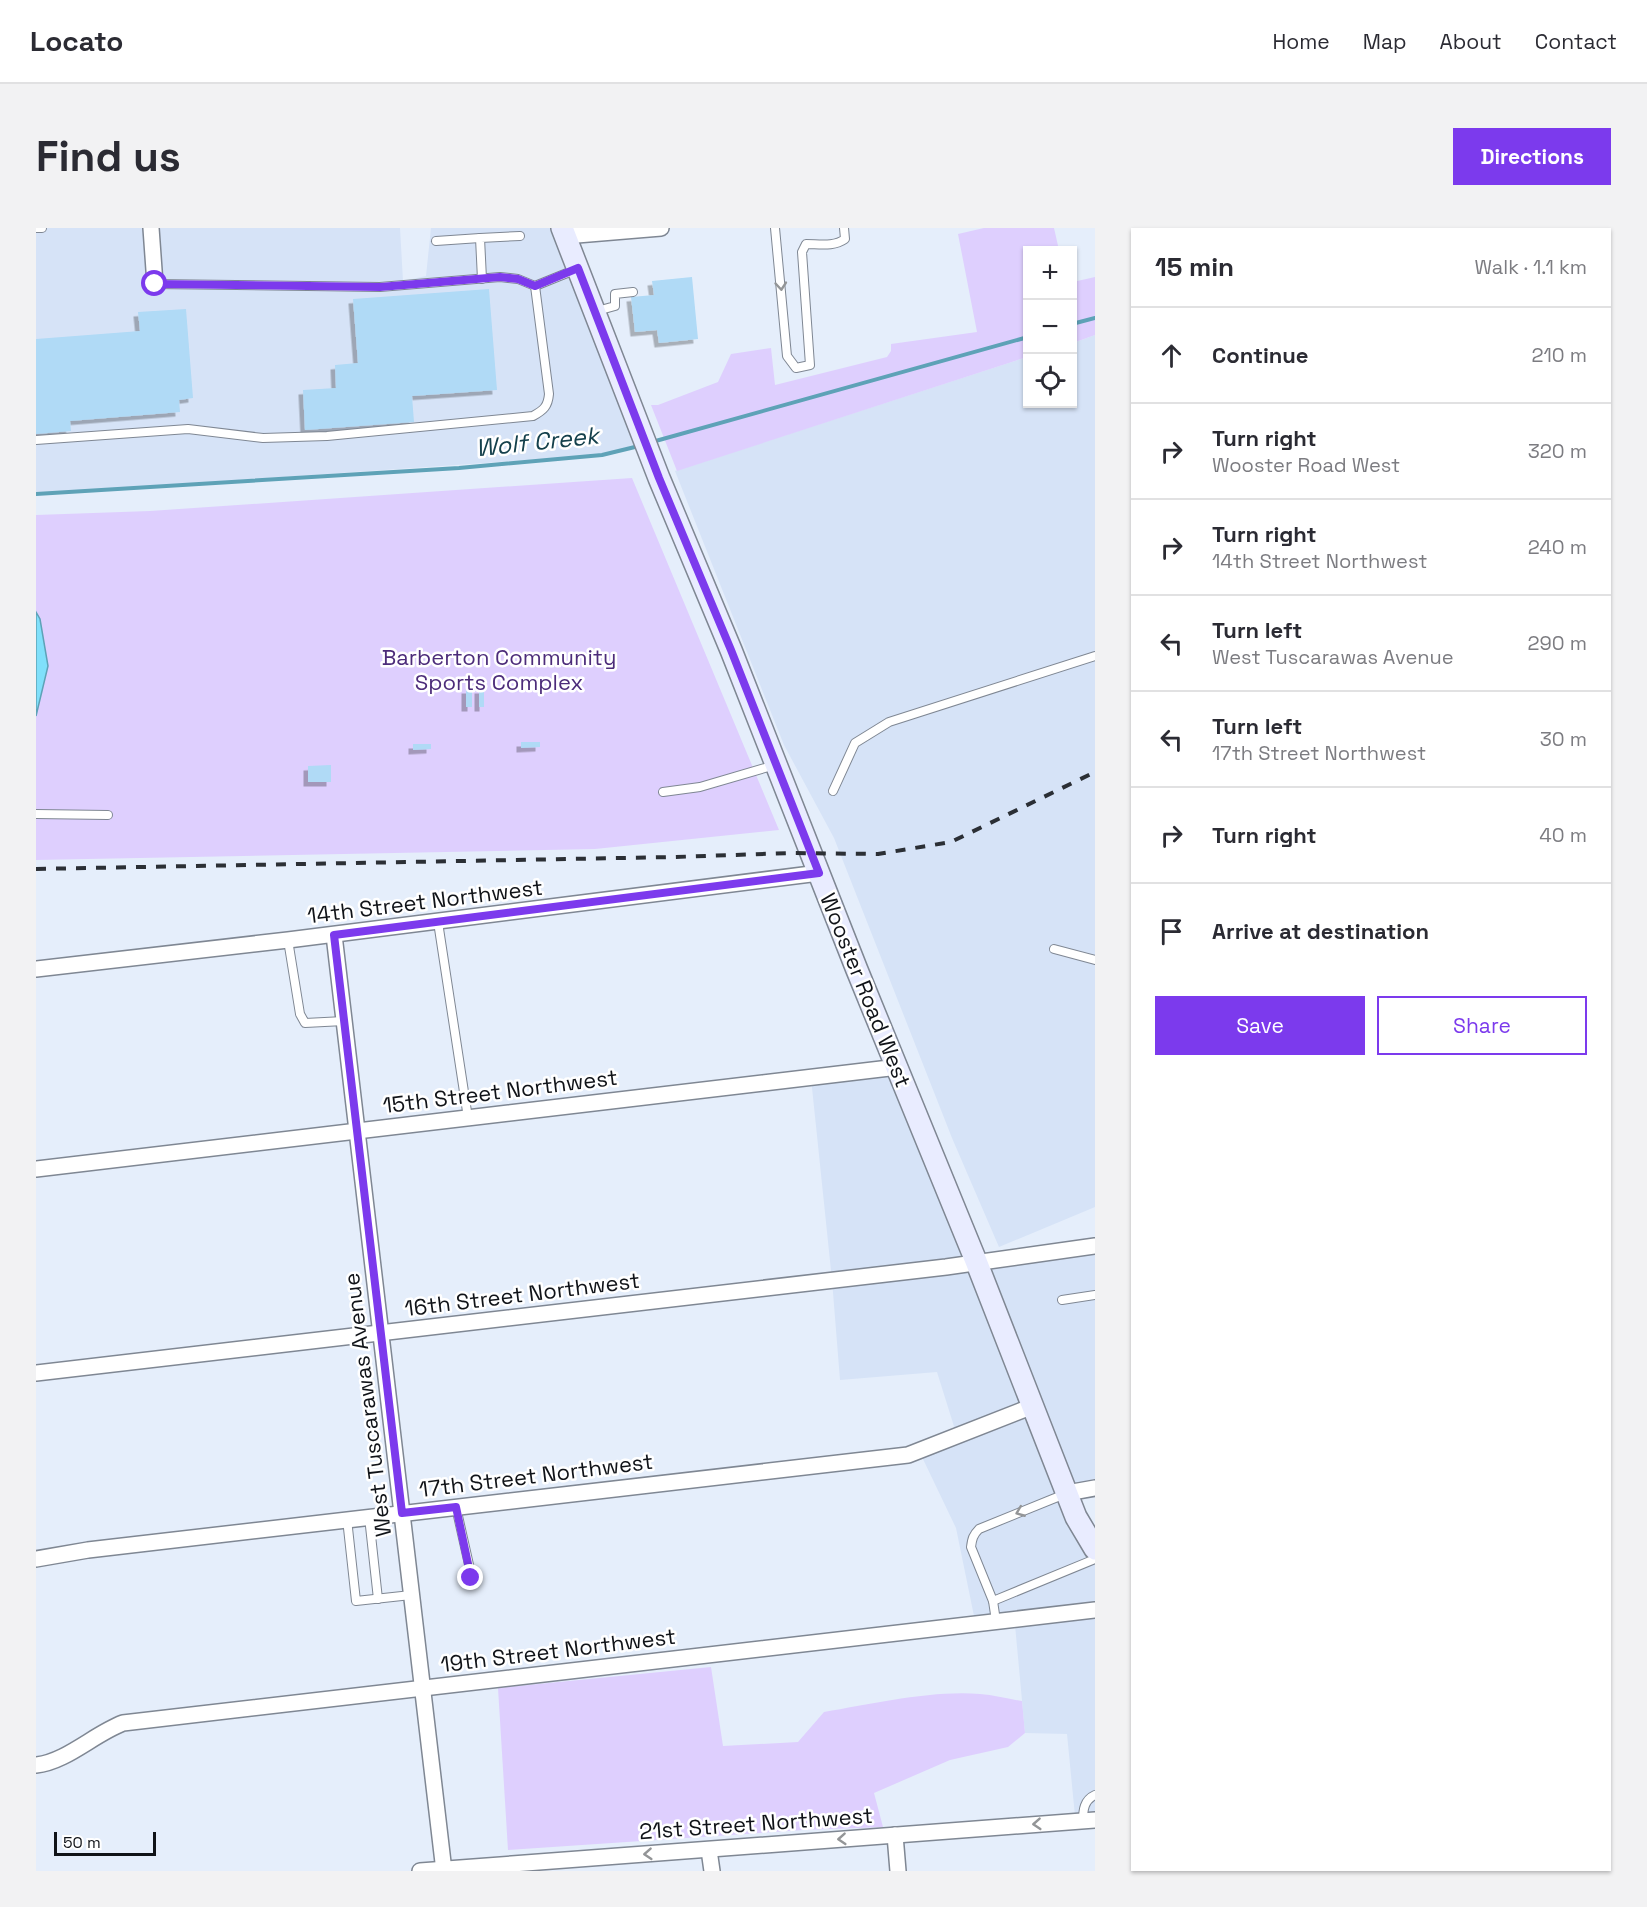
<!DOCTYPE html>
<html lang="en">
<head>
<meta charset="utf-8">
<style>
  :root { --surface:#fff; --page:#f2f2f3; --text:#2b2b33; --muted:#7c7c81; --line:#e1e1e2; --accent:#7c3aed }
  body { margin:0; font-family:"Space Grotesk",sans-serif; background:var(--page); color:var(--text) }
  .controls { position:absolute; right:18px; top:18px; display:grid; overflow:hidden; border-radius:0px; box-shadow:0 2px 4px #0004 }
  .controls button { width:54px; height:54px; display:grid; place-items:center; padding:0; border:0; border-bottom:2px solid var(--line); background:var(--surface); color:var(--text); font:30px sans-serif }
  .scale { position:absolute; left:18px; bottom:15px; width:102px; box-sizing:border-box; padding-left:6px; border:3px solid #101318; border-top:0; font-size:16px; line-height:21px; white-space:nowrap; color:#101318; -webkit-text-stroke:4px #fff; paint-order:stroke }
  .stop { position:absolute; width:18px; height:18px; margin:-14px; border:4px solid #7c3aed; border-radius:50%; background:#fff }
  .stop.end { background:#7c3aed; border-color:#fff; box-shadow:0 2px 6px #0008 }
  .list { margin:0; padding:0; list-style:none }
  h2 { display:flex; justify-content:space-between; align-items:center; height:78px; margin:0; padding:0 24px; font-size:26px }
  h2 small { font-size:20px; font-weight:400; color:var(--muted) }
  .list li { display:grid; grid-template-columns:39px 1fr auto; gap:18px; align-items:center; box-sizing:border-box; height:96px; padding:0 24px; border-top:2px solid var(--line) }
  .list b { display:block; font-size:22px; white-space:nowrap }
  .list p { margin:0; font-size:20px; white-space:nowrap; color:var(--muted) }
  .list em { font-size:20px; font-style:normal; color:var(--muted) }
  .actions { display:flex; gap:12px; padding:18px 24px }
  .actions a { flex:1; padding:14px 0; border:2px solid var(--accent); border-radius:0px; text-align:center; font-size:21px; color:var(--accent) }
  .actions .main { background:var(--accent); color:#fff }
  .icon { flex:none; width:33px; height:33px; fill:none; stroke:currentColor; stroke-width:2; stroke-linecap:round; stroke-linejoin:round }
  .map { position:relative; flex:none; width:1059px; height:1643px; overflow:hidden; border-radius:0px }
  header { display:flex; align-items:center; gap:36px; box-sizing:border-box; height:84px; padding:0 30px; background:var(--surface); border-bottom:2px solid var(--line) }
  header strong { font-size:28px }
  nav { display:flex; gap:33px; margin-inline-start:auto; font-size:21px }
  .intro { display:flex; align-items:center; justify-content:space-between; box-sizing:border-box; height:144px; padding:0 36px }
  h1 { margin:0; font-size:42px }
  .button { padding:15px 27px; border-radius:0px; background:var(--accent); color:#fff; font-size:21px; font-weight:700 }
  main { display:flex; gap:36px; padding:0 36px }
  aside { flex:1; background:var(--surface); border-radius:0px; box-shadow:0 2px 4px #0004 }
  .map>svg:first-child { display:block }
</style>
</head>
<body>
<header>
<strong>Locato</strong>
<nav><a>Home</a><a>Map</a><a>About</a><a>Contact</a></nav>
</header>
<div class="intro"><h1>Find us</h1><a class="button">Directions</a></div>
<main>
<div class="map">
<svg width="1059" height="1643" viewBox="0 0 1059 1643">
  <defs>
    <filter id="shadow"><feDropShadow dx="-4.5" dy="4.5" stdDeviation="0" flood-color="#0004"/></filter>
  </defs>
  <rect width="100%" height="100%" fill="#e5eefb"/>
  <g fill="#d6e3f7">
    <path d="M0,0H364L367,53L390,48L395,0H526L609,215L566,227L0,266Z"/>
    <path d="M1059,107V979L963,1019L916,910L798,610L748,517L639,243L991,129L992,176H1036L1037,115Z"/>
    <path d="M862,839L940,1033L1059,1018V1260L1031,1265L996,1179L921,1208L901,1144L804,1152L796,1052L775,850Z"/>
    <path d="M993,1185L1059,1330V1377L938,1388L920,1300L886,1229Z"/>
    <path d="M1059,1387V1587L1039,1588L1031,1506L989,1505L979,1397Z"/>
  </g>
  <g fill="#decffe">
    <path d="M948,0H1018L1023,22H992L991,129L641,243L615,177H622L682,154L695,126L735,120L739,157L851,129L855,123V116L941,104L922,6Z"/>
    <path d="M1059,49V107L1037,115V54Z"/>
    <path d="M596,250L743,602L559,621L0,632V287L114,283Z"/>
    <path d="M675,1439L687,1518L762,1514L788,1484C836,1476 896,1462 944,1466C958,1467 972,1471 986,1473L989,1505L972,1519L914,1532L838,1565L847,1599L767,1602L472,1622L462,1460Z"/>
  </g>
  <path fill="#80e0fb" stroke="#5ea2b7" stroke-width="1.5" d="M0,384L4,391L12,438L0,488Z"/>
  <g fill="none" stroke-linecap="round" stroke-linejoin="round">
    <g stroke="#5ea2b7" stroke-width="4">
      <path d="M1036,96L1059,90"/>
      <path d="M616,214L992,109"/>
      <path d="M0,266L423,240L566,227L603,218"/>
    </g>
  </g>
  <g fill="#b0daf6" filter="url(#shadow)">
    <path d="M656,49L662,111L623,115L621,102L599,104L595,69L618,67L616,53Z"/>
    <path d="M453,61L461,162L376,168L378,194L269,202L267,162L300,160L299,137L322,135L317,71Z"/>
    <path d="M150,81L157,170L143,172L144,184L34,193L35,203L0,206V111L104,103L102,84Z"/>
    <rect x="430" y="461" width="6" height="18"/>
    <rect x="443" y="461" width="5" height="18"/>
    <path d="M485,514H504V519L485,520Z"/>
    <path d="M377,516H395V521L377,522Z"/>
    <path d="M295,537V554H272V538Z"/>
  </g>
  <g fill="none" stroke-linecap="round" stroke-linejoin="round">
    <defs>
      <g id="service">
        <path d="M0,0H6"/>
        <path d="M739,0L751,128L760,140L774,137L766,24L770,16C783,16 798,19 809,11L808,0"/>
        <path d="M400,13L444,10"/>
        <path d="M446,51L444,10L484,8"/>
        <path d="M119,56L344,59L464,49L482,51L499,58L541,41"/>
        <path d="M561,83L579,78V66L597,64"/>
        <path d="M0,212L152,201L227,210L291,208L497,188C508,182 512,178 513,166L499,58"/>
        <path d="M797,563L819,515L853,494L1059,428"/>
        <path d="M627,564L664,559L739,537"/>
        <path d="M0,586L72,587"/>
        <path d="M402,694L432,890"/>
        <path d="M252,712L264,786L269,795L308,793"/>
        <path d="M1018,721L1059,732"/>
        <path d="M1026,1072L1059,1067"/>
        <path d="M420,1279L436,1350"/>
        <path d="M333,1289L342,1371"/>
        <path d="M311,1291L320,1373L375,1367"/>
        <path d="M957,1373L1059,1331"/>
        <path d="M960,1393L957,1373L935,1319C936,1311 937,1307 943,1301L1029,1266"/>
        <path d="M1047,1593C1047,1582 1048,1572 1059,1567"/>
      </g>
      <g id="minor">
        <path d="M115,0L119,56"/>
        <path d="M529,8L625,0"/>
        <path d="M298,707L408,1643"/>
        <path d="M0,741L252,712L783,645"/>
        <path d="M0,941L862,839"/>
        <path d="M0,1145L910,1039L1059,1018"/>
        <path d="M1031,1265L1059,1260"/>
        <path d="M0,1331L52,1322L872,1227L997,1178"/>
        <path d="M0,1537C30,1534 58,1506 87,1495L1059,1382"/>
        <path d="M859,1607L862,1643"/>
        <path d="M673,1622L676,1643"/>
        <path d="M384,1643L1059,1592"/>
      </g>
      <path id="secondary" d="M526,0L623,250L695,422L821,742L940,1033L1040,1289L1059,1321"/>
    </defs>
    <use href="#service" stroke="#7f8793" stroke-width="10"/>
    <use href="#minor" stroke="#7f8793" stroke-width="18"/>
    <use href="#secondary" stroke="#7f8793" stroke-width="24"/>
    <use href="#service" stroke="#fff" stroke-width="8"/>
    <use href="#minor" stroke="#fff" stroke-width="15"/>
    <use href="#secondary" stroke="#e9ecff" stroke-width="21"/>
    <path stroke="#2b2f35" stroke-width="4" stroke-dasharray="10 10" stroke-linecap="butt" d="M0,641L639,629L755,625L842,626L915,614L1059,544"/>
  </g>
  <defs><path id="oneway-chevron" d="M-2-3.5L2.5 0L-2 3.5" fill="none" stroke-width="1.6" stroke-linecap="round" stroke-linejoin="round" transform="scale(1.5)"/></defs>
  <g stroke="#939597">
    <use href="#oneway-chevron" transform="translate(745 58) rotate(85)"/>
    <use href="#oneway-chevron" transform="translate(984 1284) rotate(158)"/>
    <use href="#oneway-chevron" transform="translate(1001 1596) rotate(176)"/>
    <use href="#oneway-chevron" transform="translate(806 1611) rotate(176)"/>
    <use href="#oneway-chevron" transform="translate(612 1626) rotate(176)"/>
  </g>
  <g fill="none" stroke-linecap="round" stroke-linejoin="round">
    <path stroke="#7c3aed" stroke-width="8" d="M119,56L344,59L464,49L482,51L499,58L542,40L623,250L695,422L783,645L298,707L366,1285L420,1279L435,1350"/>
  </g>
  <g text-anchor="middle" stroke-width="5" stroke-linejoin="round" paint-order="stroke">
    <g font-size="22" fill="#4c2c7a" stroke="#fff">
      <text x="463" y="437">Barberton Community<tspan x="463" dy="25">Sports Complex</tspan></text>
    </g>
    <g font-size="22" fill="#101318" stroke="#fff">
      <text transform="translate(389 673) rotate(-7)" y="8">14th Street Northwest</text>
      <text transform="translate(830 762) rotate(68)" y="8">Wooster Road West</text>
      <text transform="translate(464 863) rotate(-7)" y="8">15th Street Northwest</text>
      <text transform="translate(486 1066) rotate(-7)" y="8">16th Street Northwest</text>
      <text transform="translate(331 1177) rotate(-97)" y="8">West Tuscarawas Avenue</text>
      <text transform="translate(500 1247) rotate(-7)" y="8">17th Street Northwest</text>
      <text transform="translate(522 1422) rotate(-7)" y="8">19th Street Northwest</text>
      <text transform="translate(720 1595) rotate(-4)" y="8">21st Street Northwest</text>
    </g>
    <g font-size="24" font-style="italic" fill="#14404c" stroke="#fff">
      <text transform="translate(501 214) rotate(-6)" y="8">Wolf Creek</text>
    </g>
  </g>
</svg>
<div class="controls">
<button>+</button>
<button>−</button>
<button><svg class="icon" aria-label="locate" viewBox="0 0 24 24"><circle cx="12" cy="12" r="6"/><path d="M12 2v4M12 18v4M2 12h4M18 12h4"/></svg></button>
</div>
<div class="scale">50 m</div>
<div class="stop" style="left:119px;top:56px"></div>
<div class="stop end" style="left:435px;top:1350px"></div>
</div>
<aside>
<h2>15 min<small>Walk · 1.1 km</small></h2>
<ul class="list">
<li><svg class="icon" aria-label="ahead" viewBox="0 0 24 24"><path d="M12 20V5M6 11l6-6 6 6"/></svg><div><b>Continue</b></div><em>210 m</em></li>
<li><svg class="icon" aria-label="right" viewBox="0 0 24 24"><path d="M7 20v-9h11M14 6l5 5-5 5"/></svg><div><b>Turn right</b><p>Wooster Road West</p></div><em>320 m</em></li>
<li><svg class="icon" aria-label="right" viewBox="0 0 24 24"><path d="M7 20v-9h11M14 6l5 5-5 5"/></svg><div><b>Turn right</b><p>14th Street Northwest</p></div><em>240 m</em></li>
<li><svg class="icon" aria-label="left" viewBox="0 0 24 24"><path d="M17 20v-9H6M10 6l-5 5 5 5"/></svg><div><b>Turn left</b><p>West Tuscarawas Avenue</p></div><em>290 m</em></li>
<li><svg class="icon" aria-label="left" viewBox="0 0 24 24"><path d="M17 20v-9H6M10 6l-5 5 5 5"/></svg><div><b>Turn left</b><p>17th Street Northwest</p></div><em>30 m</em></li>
<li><svg class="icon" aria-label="right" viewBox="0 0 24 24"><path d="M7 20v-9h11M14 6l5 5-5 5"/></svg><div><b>Turn right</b></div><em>40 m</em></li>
<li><svg class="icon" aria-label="arrive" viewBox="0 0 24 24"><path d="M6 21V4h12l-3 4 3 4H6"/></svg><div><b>Arrive at destination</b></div></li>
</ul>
<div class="actions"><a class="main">Save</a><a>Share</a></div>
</aside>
</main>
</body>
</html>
